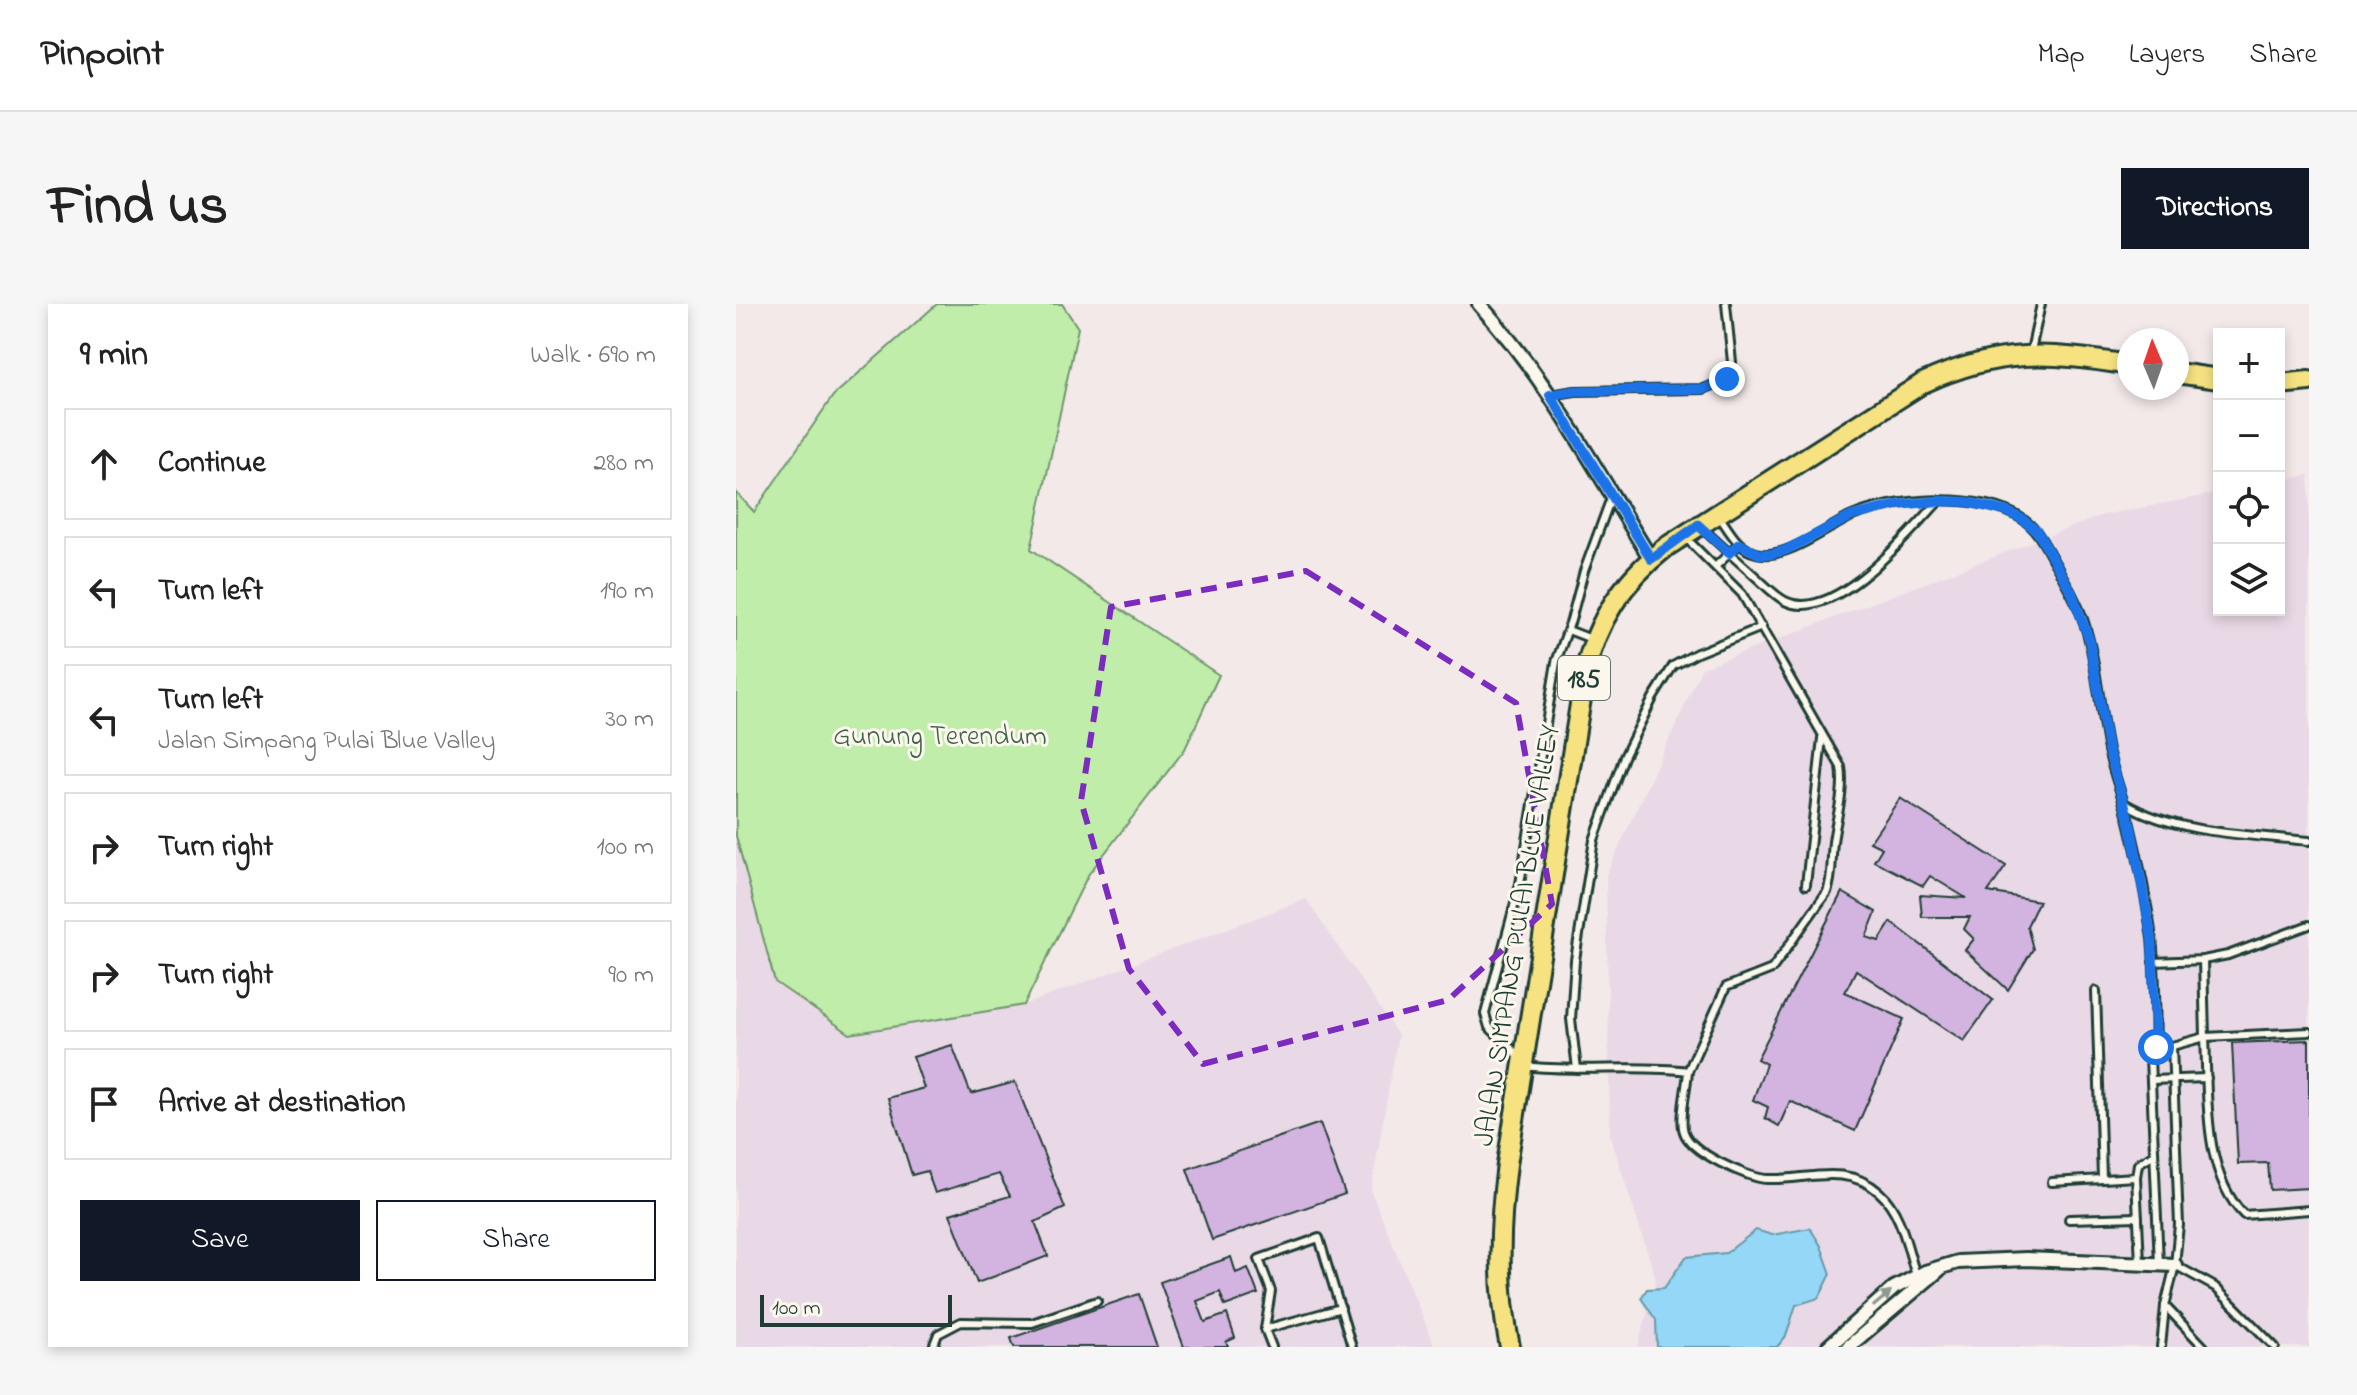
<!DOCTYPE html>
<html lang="en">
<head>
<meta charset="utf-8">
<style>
  :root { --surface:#fff; --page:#f6f6f6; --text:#222; --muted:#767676; --line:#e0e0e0; --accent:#111827 }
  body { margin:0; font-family:"Indie Flower",sans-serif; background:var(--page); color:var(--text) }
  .controls { position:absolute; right:24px; top:24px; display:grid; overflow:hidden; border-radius:0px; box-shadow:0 4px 12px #0003 }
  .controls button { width:72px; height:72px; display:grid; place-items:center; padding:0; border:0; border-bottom:2px solid var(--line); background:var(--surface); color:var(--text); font:40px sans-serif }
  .compass { position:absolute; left:1381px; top:24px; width:72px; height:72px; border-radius:50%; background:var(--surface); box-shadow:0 4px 12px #0003; rotate:358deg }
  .scale { position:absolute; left:24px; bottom:20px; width:192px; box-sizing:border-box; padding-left:8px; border:4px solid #1f3d34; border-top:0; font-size:22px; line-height:28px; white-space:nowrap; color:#1f3d34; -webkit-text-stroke:6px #fbf7ec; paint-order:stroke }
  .stop { position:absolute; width:24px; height:24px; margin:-18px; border:6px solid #1a73e8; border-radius:50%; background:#fff }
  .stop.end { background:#1a73e8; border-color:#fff; box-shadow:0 2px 8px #0008 }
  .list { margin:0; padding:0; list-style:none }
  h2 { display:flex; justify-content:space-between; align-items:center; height:104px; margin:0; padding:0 32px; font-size:34px }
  h2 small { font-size:26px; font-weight:400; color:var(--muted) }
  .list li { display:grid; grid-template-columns:52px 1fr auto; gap:24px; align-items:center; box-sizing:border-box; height:112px; margin:0 16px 16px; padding:0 16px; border:2px solid var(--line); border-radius:0px }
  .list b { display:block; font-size:30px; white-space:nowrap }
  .list p { margin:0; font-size:26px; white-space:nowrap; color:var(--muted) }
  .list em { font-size:26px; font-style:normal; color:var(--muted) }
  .actions { display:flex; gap:16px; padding:24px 32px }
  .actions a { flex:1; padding:18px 0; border:2px solid var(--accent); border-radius:0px; text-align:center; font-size:28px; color:var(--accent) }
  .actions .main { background:var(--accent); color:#fff }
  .icon { flex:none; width:44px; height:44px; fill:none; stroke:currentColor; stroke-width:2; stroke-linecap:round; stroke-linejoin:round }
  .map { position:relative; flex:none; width:1573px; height:1043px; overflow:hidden; border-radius:0px }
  header { display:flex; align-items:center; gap:48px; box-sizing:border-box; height:112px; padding:0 40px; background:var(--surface); border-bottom:2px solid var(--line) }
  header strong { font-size:38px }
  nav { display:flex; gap:44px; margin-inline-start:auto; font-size:28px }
  .intro { display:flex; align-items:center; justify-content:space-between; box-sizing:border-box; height:192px; padding:0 48px }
  h1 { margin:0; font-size:56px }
  .button { padding:20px 36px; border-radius:0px; background:var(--accent); color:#fff; font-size:28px; font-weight:700 }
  main { display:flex; gap:48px; padding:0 48px }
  aside { flex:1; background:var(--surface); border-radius:0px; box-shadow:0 4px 12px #0003 }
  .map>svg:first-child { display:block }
</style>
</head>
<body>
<header>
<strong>Pinpoint</strong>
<nav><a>Map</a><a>Layers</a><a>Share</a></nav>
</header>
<div class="intro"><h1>Find us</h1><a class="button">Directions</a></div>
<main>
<aside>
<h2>9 min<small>Walk · 690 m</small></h2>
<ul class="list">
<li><svg class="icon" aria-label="ahead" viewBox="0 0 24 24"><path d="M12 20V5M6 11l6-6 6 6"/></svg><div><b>Continue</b></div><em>280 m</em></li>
<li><svg class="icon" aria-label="left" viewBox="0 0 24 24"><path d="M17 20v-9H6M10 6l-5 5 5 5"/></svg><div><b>Turn left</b></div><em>190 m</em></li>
<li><svg class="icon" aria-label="left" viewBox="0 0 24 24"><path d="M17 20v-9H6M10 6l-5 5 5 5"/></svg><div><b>Turn left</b><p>Jalan Simpang Pulai Blue Valley</p></div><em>30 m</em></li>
<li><svg class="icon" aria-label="right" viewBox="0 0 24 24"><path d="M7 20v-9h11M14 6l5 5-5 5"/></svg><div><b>Turn right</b></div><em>100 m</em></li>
<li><svg class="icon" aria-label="right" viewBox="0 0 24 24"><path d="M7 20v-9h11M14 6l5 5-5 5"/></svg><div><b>Turn right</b></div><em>90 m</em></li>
<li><svg class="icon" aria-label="arrive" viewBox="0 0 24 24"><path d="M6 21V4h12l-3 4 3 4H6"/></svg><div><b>Arrive at destination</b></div></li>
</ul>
<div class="actions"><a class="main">Save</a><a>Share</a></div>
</aside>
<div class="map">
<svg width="1573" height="1043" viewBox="0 0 1573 1043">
  <rect width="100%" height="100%" fill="#f3e9e9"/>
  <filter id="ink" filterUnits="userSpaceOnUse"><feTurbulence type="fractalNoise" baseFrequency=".0125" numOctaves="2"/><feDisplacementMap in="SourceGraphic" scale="16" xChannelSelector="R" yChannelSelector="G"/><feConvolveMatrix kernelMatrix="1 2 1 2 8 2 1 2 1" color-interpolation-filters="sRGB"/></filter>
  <g filter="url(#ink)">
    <g fill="#e9d9e6">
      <path d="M1573,171V1043H902L920,975L874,831L870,571L966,364L1367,211L1483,189V306H1543V177Z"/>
      <path d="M0,532L39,678L288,701L570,595L662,731L635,887L699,1043H0Z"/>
    </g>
    <path fill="#c0edaa" stroke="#70956f" stroke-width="2" d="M201,0H326L342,24L295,245L483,371L449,445L352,571L288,701L114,730L39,678L0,532V188L18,208L97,92Z"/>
    <path fill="#95d7f6" stroke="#6699a8" stroke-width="2" d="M1074,924L1085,942L1095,970L1083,994L1060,1001L1050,1032L1041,1043H921L920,1016L905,994L911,985L928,984L950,953L990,949L1020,926L1036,931Z"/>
    <g fill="#d3b3df" stroke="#1f3d34" stroke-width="2">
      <path d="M1164,494L1270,562L1252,588L1303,597L1291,622L1297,645L1272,686L1229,646L1238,635L1228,625L1234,613H1186L1184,591L1230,594L1194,572L1187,582L1138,557L1146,544L1134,538Z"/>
      <path d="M1106,588L1140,608L1130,633L1143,637L1155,618L1257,696L1228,737L1120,666L1109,688L1168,715L1119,827L1054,797L1043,822L1029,814L1032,803L1017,796L1030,760L1021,755Z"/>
      <path d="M1573,736V884L1534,886L1532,859L1502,860L1496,739Z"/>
      <path d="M216,741L235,790L279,778L329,904L299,918L312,952L241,979L214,910L274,892L263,870L199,889L191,867L176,871L152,794L188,784L177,753Z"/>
      <path d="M584,819L609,890L476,936L451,865Z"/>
      <path d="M495,953L500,969L512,964L522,990L489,1002L484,988L461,997L469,1018L491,1010L499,1034L490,1038L492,1043H448L424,978Z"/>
      <path d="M403,990L421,1043H278L275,1034Z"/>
    </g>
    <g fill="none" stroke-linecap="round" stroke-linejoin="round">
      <defs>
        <g id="lane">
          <path d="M1295,47L1305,0"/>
          <path d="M814,91L839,87L968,85L991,75L996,58L990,0"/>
          <path d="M983,212C993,226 1002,245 1020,249C1048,257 1089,225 1114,213C1157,193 1243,188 1285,214C1301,224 1308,240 1317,256C1328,275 1340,295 1347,315C1361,357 1363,403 1372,446C1378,471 1388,496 1394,521C1403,558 1411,597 1416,634C1420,670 1419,707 1420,743L1414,754L1423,960"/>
          <path d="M965,223C983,240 1002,257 1020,273C1029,281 1038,291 1049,297C1098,321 1174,228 1203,197"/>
          <path d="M980,262L1003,240"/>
          <path d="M832,326L858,336"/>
          <path d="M1388,499C1443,531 1511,530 1573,537"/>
          <path d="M1070,581L1086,434"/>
          <path d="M1417,658L1467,656L1492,651L1573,621"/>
          <path d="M1360,687L1366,874"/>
          <path d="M1573,728L1469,733C1472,788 1466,869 1508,911L1573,906"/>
          <path d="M1420,743L1436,742L1469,733L1467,656"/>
          <path d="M784,753L753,723L749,710L784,580L820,358L835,316L848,267L876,191"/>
          <path d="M789,762C843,769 898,760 952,767L990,683L1036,665L1091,588C1097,572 1095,555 1097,538C1100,514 1109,488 1105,463L1006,290L951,235"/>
          <path d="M841,765L835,715L839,656L858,536L888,453L917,394L937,362L961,349L1026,323"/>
          <path d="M952,767C951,783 943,815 948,828C954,848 1011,874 1031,875C1069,877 1109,858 1143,888C1166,908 1171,944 1180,971"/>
          <path d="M1415,776L1471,774"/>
          <path d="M1400,873L1404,959"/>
          <path d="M1316,878L1400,873L1402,860L1418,850"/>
          <path d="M1333,915L1402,913"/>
          <path d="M1439,961L1479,983L1539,1043"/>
          <path d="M1429,1002L1468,1043"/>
          <path d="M529,1025L605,1004"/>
          <path d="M197,1043L202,1030L225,1018L296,1019L361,997"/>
          <path d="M536,1043L529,1025L535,987L523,955L583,934L616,1043"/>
          <path d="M1425,1043L1429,1002L1439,961L1443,921L1436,742"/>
        </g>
        <g id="street">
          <path d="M743,0C812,76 861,168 915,255"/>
          <path d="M1092,1043L1158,984L1189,968L1222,958L1290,955L1439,961"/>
          <path d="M1112,1043L1203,966"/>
        </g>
        <g id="primary">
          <path d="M1441,69L1483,75"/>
          <path d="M1543,80L1573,77"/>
          <path d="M774,1043C761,982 763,922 771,860L849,369C861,316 887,277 930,243L1187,79C1263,44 1313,48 1393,61"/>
        </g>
      </defs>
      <use href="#lane" stroke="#1f3d34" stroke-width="12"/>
      <use href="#street" stroke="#1f3d34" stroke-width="18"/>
      <use href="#primary" stroke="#1f3d34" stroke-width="24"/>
      <use href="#lane" stroke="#fbf7ec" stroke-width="6"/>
      <use href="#street" stroke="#fbf7ec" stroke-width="12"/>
      <use href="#primary" stroke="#f6e281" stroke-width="18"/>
    </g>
    <defs><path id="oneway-solid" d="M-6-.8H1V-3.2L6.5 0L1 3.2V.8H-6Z" transform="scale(2)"/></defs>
    <use fill="#8d9a90" href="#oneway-solid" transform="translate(1146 995) rotate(-40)"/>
  </g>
  <g fill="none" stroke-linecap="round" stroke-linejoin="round" filter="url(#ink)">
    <path stroke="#1a73e8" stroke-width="10" d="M991,75L968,85L839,87L814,91L915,255L962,221L993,249L1003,240L1023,250H1036L1050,246L1116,212L1161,201L1203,197L1232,198L1272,208L1286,215L1301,227L1336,289L1353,335L1372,445L1395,523L1416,635L1420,743"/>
  </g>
  <path fill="none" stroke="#7b2cbf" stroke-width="6" stroke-dasharray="16 10" stroke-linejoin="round" d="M570,267L780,399L816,600L712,696L467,760L393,665L345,497L375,303Z"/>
  <g text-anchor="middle" stroke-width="6" stroke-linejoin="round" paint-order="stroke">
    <rect fill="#fbf7ec" stroke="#61756b" stroke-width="2" x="822" y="352" width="52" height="44" rx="6"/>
    <g font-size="26" font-weight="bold" fill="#1f3d34">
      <text x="848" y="383">185</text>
    </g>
    <g font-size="28" fill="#3f604c" stroke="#fbf7ec">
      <text x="204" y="440">Gunung Terendum</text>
    </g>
    <g font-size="28" fill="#1f3d34" stroke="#fbf7ec">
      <text transform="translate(779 631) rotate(-81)" y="10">JALAN SIMPANG PULAI BLUE VALLEY</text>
    </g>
  </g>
</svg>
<div class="controls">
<button>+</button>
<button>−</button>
<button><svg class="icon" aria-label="locate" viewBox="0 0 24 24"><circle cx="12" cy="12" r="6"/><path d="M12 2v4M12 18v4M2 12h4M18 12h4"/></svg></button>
<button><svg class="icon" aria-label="layers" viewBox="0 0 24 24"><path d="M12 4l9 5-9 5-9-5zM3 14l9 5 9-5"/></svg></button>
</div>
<svg class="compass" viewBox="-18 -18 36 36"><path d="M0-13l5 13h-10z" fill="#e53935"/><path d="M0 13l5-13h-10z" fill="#767676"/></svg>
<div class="scale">100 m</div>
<div class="stop" style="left:1420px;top:743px"></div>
<div class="stop end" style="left:991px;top:75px"></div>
</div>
</main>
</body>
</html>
